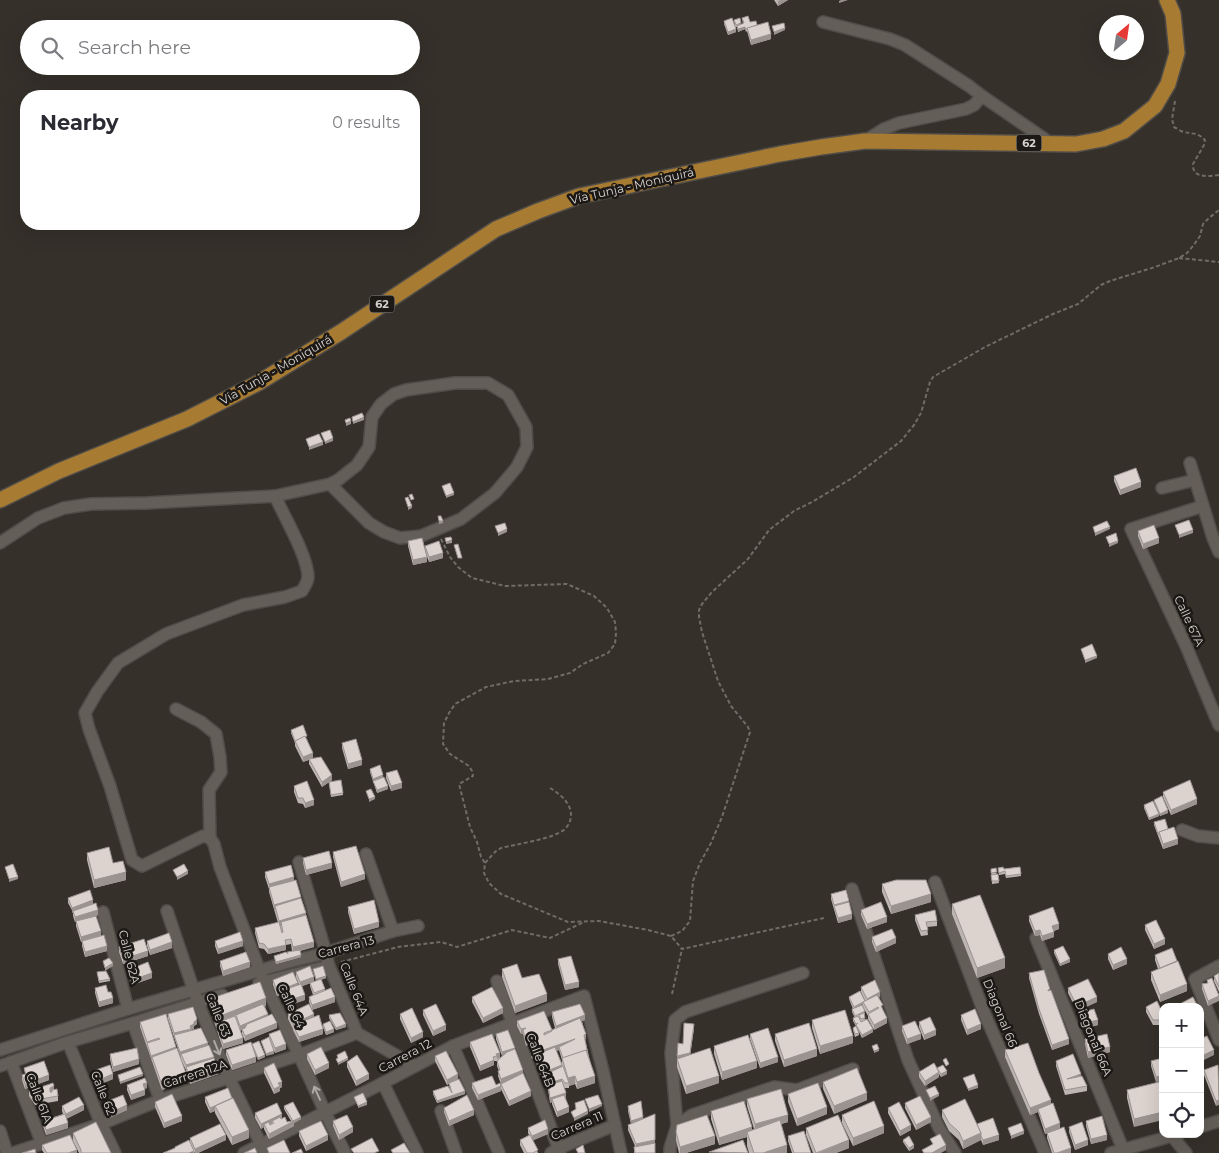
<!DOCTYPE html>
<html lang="en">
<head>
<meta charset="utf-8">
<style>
  :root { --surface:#fff; --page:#f2f2f3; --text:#2b2b33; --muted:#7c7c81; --line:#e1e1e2 }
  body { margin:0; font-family:Montserrat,sans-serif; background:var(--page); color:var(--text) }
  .controls { position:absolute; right:15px; bottom:15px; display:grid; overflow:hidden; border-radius:10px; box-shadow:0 5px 20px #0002 }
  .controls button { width:45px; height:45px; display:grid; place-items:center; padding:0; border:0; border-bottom:1px solid var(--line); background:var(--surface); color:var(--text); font:25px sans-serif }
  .compass { position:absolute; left:1099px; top:15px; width:45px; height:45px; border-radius:50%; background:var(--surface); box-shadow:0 5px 20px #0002; rotate:29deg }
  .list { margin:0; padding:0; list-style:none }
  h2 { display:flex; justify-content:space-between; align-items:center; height:65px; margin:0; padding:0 20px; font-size:21px }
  h2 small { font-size:16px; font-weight:400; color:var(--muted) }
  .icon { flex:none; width:28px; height:28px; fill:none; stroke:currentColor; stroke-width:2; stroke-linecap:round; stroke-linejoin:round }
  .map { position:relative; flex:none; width:1219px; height:1153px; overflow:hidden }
  .search { position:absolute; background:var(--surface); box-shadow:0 5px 20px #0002; left:20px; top:20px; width:400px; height:55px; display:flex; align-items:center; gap:12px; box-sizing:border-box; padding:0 18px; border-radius:28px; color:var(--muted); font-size:19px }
  .panel { position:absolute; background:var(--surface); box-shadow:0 5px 20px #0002; left:20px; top:90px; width:400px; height:140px; border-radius:20px }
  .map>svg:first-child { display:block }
</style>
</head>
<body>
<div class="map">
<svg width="1219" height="1153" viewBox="0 0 1219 1153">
  <rect width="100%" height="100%" fill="#35302a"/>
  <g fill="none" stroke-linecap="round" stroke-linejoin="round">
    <defs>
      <g id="minor">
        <path d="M823,22L890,39L905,45L969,86L982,96L974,105L966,109L899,123L884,129L865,141"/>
        <path d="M982,96L1052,144"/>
        <path d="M1190,463L1213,538L1219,552"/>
        <path d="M1162,488L1195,480"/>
        <path d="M275,496C284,516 308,557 308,577C308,582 304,587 302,591L285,597L243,605L166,634L118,663L97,692L85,713L89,729L110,786L132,860L142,866L203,836L210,838L214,844L220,867L264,982L299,1055L325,1112L345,1153"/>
        <path d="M1203,506L1131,529L1186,646L1219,725"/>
        <path d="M0,543L38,518L64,508L91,504L147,503L275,496L330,484L338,480L357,465L369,447L372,417L381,404L394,394L406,390L455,383H488L508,395L526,427L527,447L517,467L495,493L461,519L421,536L400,538L384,532L369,523L330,484"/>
        <path d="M176,709L201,722L216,734L220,757L221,772L209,790L210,838"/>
        <path d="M1182,830L1198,836L1219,838"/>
        <path d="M366,854L393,931"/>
        <path d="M299,862L326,953L329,966L357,1033L415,1066"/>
        <path d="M935,882L985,1015L1045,1153"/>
        <path d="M852,889L908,1060L939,1128L955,1153"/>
        <path d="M167,911L198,1003L229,1078L265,1153"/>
        <path d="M103,912L128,1009"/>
        <path d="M1036,938L1123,1149"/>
        <path d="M1219,966L1195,979L1219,1040"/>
        <path d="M497,981L560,1153"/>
        <path d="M259,983L329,966"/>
        <path d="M133,1023L160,1100"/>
        <path d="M68,1042L101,1124L115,1153"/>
        <path d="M453,1046L499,1153"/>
        <path d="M0,1050L128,1009L292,961L326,953L393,931L418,926"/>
        <path d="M11,1062L42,1144"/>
        <path d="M0,1066L68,1042L133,1023L222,995"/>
        <path d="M383,1083L417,1153"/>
        <path d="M441,1111L456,1153"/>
        <path d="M677,1126L671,1053L675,1020L685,1012L803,973"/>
        <path d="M1200,1127L1219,1121"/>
        <path d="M0,1131L7,1153"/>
        <path d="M1172,1136L1186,1153"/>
        <path d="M13,1153L101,1124L160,1100L299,1055L357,1033"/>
        <path d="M244,1153L383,1083L453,1046L584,996L603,1071L621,1153"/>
        <path d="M551,1153L559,1148L615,1125"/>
        <path d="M670,1153V1148L677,1126L692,1115L774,1087L797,1090L853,1069"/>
        <path d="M1111,1153L1179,1134"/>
      </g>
      <path id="major" d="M0,500L59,471L187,419L258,383L341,332L496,229L538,211L579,196L780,154L821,147L865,141L1076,144L1103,139L1124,131L1155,106L1168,84L1177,53L1173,14L1167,0"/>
    </defs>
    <use href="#minor" stroke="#504c47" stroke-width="14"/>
    <use href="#major" stroke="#504c47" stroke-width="18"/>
    <g stroke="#706c66" stroke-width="2" stroke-dasharray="4 2.5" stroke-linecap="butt">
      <path d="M1175,101L1172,119L1174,127C1176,128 1179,130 1181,131C1191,135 1196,131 1205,140L1204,145L1193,164C1192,179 1209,176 1219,175"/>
      <path d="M1179,258L1219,262"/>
      <path d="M441,539L450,557L458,567L472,578L505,586L567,584L594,596L607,608L615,622L616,633L615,644L608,653L583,664L570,673L548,679L514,681L486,687L455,704L449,713L444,723L443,744L450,754L469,766L472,771L473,776L459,784L470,827L477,842L481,857L485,863"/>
      <path d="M550,788C560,794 571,803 571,815C571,820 569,825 565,829C554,839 516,844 501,848L496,851L485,863L484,873L489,883L501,894L568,922L599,921L648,930L671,936L682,949L824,918"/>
      <path d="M671,936L682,931L690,921L693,881L700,863L711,843L722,817L750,732L748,727L731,706L718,681L702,632L699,617V610L702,604L712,592L748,559L769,530L794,511L812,502L854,477L901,441L914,425L921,413L930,382L933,377L985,347L1053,314L1078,304L1101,285L1110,281L1155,267L1179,258L1187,253L1193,246L1200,236L1203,224L1209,218L1219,210"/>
      <path d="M341,962L398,947L441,942L457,947L512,930L550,938L584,922"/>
      <path d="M672,994L682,949"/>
    </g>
    <use href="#minor" stroke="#635e57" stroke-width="11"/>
    <use href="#major" stroke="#a77b32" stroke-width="15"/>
  </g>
  <g fill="#bdb5b1" fill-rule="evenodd">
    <path d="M774,0H788L778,6Z"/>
    <path d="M742,18L750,22L757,25L771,39L751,45L747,31L746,32L745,29L738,32L737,27H736V32L728,35L724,24V21L735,27L734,20L741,24H743Z"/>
    <path d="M1114,476L1141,487L1120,495L1114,481Z"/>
    <path d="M1138,531L1159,543L1143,549L1138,536Z"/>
    <path d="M408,541L425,550V546L443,558L429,562L425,551L427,562L413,565L408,546Z"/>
    <path d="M291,730L307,739L313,758L310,759L332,780L322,787L309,764V760L303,762L295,746V743L291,733Z"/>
    <path d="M342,743L362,765L348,769L342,748Z"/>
    <path d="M370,769L383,777L388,789L377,793L370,772Z"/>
    <path d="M386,773L402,788L391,791L386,778Z"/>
    <path d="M329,782L343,793V795L331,797Z"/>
    <path d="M294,786L314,805L305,808L303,804L298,803L294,792Z"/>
    <path d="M1163,792L1197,804L1171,815L1163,797Z"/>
    <path d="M1154,800L1168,813L1160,816L1154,802Z"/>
    <path d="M1144,805L1159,816L1149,820L1144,808Z"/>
    <path d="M1154,822L1168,829L1178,844L1163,849L1154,825Z"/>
    <path d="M333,852L365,879L341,887L333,857Z"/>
    <path d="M87,853L113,863L126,880L94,888L87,860Z"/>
    <path d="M303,858L332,868L306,875L303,863Z"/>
    <path d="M1020,867L1021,876L1006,878L1005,874L999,875L998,868L1004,869Z"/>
    <path d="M991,869L997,874L999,883L992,884Z"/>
    <path d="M265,872L294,880L306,915L314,947L300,951L301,957L276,964L274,956L288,954L292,951L291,944L286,945V950L268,954L264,949L259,948L255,933V928L278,923L269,892V889L265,877Z"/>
    <path d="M882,884L931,902L891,914L882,892Z"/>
    <path d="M831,894L849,902L852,919L838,923L831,899Z"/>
    <path d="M68,898L93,904L98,915L89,918L101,936L107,951L85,957L82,946V941L81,942L76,926V922H75L73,916V912L68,903Z"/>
    <path d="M952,904L1005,968L977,978L952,914Z"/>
    <path d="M348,907L379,927L354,934L348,912Z"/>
    <path d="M861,910L887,922L867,929L861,915Z"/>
    <path d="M915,915L937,921V926L927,927L928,935L921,936L915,920Z"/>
    <path d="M1029,916L1059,929L1054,931V937L1042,941L1040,935L1035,936L1029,921Z"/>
    <path d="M1145,925L1165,944L1154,949L1145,930Z"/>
    <path d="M872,937L896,943L876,952L872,942Z"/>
    <path d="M147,941L172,948L150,955L147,946Z"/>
    <path d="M215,941L243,946L218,954L215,946Z"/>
    <path d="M119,947L148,956L123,964L119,952Z"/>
    <path d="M1054,950L1070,962L1060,966L1054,953Z"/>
    <path d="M1108,954L1127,964L1113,970L1108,959Z"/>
    <path d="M1155,955L1187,991L1160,1002L1151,980V972L1158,969L1155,960Z"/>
    <path d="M558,959L579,987L565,990L558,964Z"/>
    <path d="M220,961L250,967L223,976L220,966Z"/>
    <path d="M313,969L326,978L321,980L325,990L335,1002L312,1010L314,1017L323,1026V1024L334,1032L326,1035L323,1027V1034L299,1042L293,1030V1029L288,1019V1014L312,1010L309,1002V997L313,995L310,986V983L302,986L305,1000L284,1007L281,995L277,996L273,985V980L298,985H299L296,977V972L314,981H316Z"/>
    <path d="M502,969L522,978L547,1001L515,1013L502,977Z"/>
    <path d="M128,970L152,978L132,985L128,975Z"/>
    <path d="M97,972L110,979V981L99,983Z"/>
    <path d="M1029,973L1050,990L1069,1044L1052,1050L1039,1014L1029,978Z"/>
    <path d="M1219,973V992L1214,981V976Z"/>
    <path d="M1207,980L1219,994L1208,1006L1202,989V984L1207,983Z"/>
    <path d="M861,987L880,997H879L887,1023L874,1030L868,1019V1016L863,1007V1005H862L865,1014L864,1015L865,1020L873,1032L862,1038L858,1030L859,1035L855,1037L853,1030V1028L856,1026L853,1021V1018H855L852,1012V1009H853L849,999V997L865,1001L861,992Z"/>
    <path d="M95,988L108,992L113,1003L99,1007L95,993Z"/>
    <path d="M1068,988L1097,1002L1077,1011L1068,993Z"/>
    <path d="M472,997L503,1013L483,1023L472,1002Z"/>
    <path d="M209,999L266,1006H265L268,1016L277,1028L245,1041L242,1034V1030L240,1031L243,1043L223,1049L209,1006Z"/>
    <path d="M1146,1007L1163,1014V1025H1153L1146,1012Z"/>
    <path d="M423,1010L446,1030L433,1036L423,1015Z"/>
    <path d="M552,1012L585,1020L582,1021L586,1039H585L595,1083L577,1089L575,1084L569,1086V1088H565L566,1098H565L569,1112L557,1117L552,1104V1102L550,1103L548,1088L547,1089L544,1078H542L535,1060V1058L532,1059L528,1045L526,1046L523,1034H521L517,1026V1021L552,1030L555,1028L552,1017ZM559,1050L562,1060V1063L556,1051Z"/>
    <path d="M1079,1013L1098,1025L1082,1029L1079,1018Z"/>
    <path d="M168,1014L197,1024L194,1026V1029L191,1030L208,1045L214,1058L218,1074L190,1084L186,1070L182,1062L187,1081L162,1090L140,1027V1022L176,1048L181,1058L168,1019Z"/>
    <path d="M400,1014L423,1037L411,1043L400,1019Z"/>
    <path d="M329,1015L346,1027L336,1030L329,1018Z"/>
    <path d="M961,1015L981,1029L967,1035L961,1020Z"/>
    <path d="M812,1020L853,1043L820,1054L812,1028Z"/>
    <path d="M919,1022L936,1035L924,1040L919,1027Z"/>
    <path d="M902,1026L921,1039L907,1044L902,1031Z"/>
    <path d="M694,1029L690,1055L719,1083L686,1094L677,1067V1059L683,1044Z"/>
    <path d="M269,1034L286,1049L275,1053L269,1039Z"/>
    <path d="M492,1034L500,1058L502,1056L496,1039V1034L515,1049L531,1096L509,1106L501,1089V1084L504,1082L501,1084L498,1076L499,1071L497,1066V1061H494V1065L480,1071L470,1047V1042Z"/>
    <path d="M750,1034L778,1062L760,1068L750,1039Z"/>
    <path d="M775,1034L817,1056L784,1067L775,1041Z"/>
    <path d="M1085,1039L1110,1052L1088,1058L1085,1044Z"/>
    <path d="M252,1044L265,1057L258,1060L253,1049L256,1062L232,1070L226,1055V1050L252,1046Z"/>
    <path d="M714,1046L757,1068L722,1080L714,1054Z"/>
    <path d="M1005,1050L1051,1104L1060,1128L1045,1134L1038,1112L1030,1115L1005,1057Z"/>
    <path d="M110,1054L139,1064L113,1072L110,1059Z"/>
    <path d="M307,1054L329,1068L315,1075L307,1059Z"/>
    <path d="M435,1056L458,1079L465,1094L437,1103L433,1094V1091L450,1090L449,1084L447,1085L435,1061Z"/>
    <path d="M1163,1058V1080L1156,1082L1151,1066V1061Z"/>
    <path d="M1056,1061L1081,1077L1087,1086V1091L1065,1095L1056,1066Z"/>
    <path d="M347,1062L369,1079L356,1086L347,1067Z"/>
    <path d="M1218,1065L1216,1106L1204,1075V1070Z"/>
    <path d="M24,1068L49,1080L25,1089L22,1080V1075L25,1074Z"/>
    <path d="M264,1068L282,1087L280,1088V1091L274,1094L264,1073Z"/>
    <path d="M937,1069L947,1074L941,1077L939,1074V1077L925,1086L919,1077V1072Z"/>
    <path d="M93,1071L113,1079L94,1087L92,1083V1078L93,1077Z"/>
    <path d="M1163,1081L1134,1127L1127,1098V1090Z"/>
    <path d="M823,1082L867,1100L834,1114L823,1089Z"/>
    <path d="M472,1083L496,1085L501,1091L478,1100L472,1088Z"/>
    <path d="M127,1085L147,1088L144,1089L145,1095L131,1100L127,1090Z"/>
    <path d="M54,1089L58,1096V1101L35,1105L29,1096V1091Z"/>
    <path d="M788,1094L827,1114L797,1126L788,1102Z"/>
    <path d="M205,1097L232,1098L249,1138L232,1145L215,1113V1111L210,1113L205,1102Z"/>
    <path d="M747,1099L788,1122L781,1124L787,1153H749L747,1146V1137L719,1145L711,1119V1111L752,1130L754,1129L747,1106Z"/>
    <path d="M155,1102L182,1121L164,1128L155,1107Z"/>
    <path d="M103,1103L127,1110L109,1118L107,1112L105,1113L103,1108Z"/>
    <path d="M905,1103L931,1122L916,1130L905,1108Z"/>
    <path d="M62,1106L84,1110L66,1119L68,1128L46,1135L43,1126V1121L63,1114L62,1111Z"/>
    <path d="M284,1106L301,1119L294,1123V1126L269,1139L264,1129V1127L261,1129L255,1118V1113L282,1119L287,1122L291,1121L284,1109Z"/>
    <path d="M628,1106L643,1118L655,1143V1153H634V1147L635,1146L628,1130V1125L631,1124L628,1111Z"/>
    <path d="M444,1108L474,1115L449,1126L444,1112Z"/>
    <path d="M888,1108L911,1130L900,1136L888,1113Z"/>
    <path d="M942,1110L977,1124L999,1140L983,1145L981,1140L963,1149L959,1140L949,1131L942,1117Z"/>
    <path d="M842,1115L884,1133L853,1146L842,1123Z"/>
    <path d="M333,1121L353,1132L339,1140L333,1126Z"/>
    <path d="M1086,1121L1107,1140L1091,1144L1086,1126Z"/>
    <path d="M1069,1127L1088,1145L1075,1150L1069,1132Z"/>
    <path d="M528,1128L548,1134L533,1140L538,1153H524L520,1145V1140L529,1135L528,1133Z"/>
    <path d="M806,1128L849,1148L836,1153H813L806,1135Z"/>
    <path d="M299,1131L328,1140L306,1151L299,1136Z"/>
    <path d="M676,1132L715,1144L686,1153H679L676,1140Z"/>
    <path d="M73,1133L111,1153H79L73,1141Z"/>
    <path d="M1047,1133L1071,1153H1052L1047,1138Z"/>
    <path d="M788,1136L811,1153H792L788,1141Z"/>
    <path d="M190,1138L226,1140L198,1153H195L194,1152V1153L175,1148V1147L190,1142Z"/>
    <path d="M903,1140L914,1148L909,1151L903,1142Z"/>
    <path d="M42,1145L77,1153H44L42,1150Z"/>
  </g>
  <g fill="#9a9390">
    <path d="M780,0H788L778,6V1Z"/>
    <path d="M841,0H848L839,3V1Z"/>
    <path d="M745,27V29L738,32V29Z"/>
    <path d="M785,28V30L774,35V32Z"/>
    <path d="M736,29V32L728,35V32Z"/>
    <path d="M771,34V39L751,45V40Z"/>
    <path d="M364,417V420L353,424V422Z"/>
    <path d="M351,421V424L346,426V423Z"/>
    <path d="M333,438V441L325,444V442Z"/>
    <path d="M323,442V445L309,450V447Z"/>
    <path d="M1141,482V487L1120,495V490Z"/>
    <path d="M454,493V495L446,498V496Z"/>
    <path d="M412,506V508L408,510V507Z"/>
    <path d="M439,521H443V523L439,524Z"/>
    <path d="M1110,527V529L1095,536V533Z"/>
    <path d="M507,529V532L498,536V533Z"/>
    <path d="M1193,530V533L1179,538V535Z"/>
    <path d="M1159,538V543L1143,549V544Z"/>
    <path d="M452,540V543L446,544V542Z"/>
    <path d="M1118,541V543L1109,547V544Z"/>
    <path d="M443,553V558L429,562V557Z"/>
    <path d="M427,557V562L413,565V560Z"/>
    <path d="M1097,656V658L1085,663V660Z"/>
    <path d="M313,753V758L303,762V757Z"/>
    <path d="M362,760V765L348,769V764Z"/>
    <path d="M332,775V780L322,787V782Z"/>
    <path d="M383,775V777L373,781V779Z"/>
    <path d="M402,783V788L391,791V786Z"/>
    <path d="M388,786V789L377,793V790Z"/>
    <path d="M375,797V799L369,802V799Z"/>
    <path d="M1197,799V804L1171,815V810Z"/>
    <path d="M314,800V805L305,808V803Z"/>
    <path d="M1168,810V813L1160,816V814Z"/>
    <path d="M1159,814V816L1149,820V818Z"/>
    <path d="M1178,839V844L1163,849V844Z"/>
    <path d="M332,863V868L306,875V870Z"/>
    <path d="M188,871V874L177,880V877Z"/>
    <path d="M126,872V880L94,888V880Z"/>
    <path d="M365,874V879L341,887V882Z"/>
    <path d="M18,877V879L9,882V879Z"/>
    <path d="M294,877V882L269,889V884Z"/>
    <path d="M931,894V902L891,914V906Z"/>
    <path d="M301,897V902L275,906V910H274V905Z"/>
    <path d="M93,900V905L72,913V908Z"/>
    <path d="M98,910V915L75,922V917Z"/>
    <path d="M306,913V918L281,922V926H279V921Z"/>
    <path d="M852,914V919L838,923V918Z"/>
    <path d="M887,917V922L867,929V924Z"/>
    <path d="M379,922V927L354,934V929Z"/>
    <path d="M1059,924V929L1052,931V926Z"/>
    <path d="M1040,930V935L1035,936V931Z"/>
    <path d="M101,931V936L81,942V937Z"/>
    <path d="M1054,932V937L1042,941V936Z"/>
    <path d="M896,938V943L876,952V947Z"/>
    <path d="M1165,939V944L1154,949V944Z"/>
    <path d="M243,941V946L218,954V949Z"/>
    <path d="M172,942V948L150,955V950Z"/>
    <path d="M314,942V947L293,952V947Z"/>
    <path d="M286,945V950L268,954V949Z"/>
    <path d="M107,946V951L85,957V952Z"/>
    <path d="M148,951V956L123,964V959Z"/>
    <path d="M301,955V957L276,964V962Z"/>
    <path d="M1005,958V968L977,978V968Z"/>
    <path d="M1070,959V962L1060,966V964Z"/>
    <path d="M1127,959V964L1113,970V965Z"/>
    <path d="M250,962V967L223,976V971Z"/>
    <path d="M113,963V966L105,971V968Z"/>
    <path d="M152,973V978L132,985V980Z"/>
    <path d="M326,976V978L316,981V979Z"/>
    <path d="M314,977V982L300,987V982Z"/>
    <path d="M579,982V987L565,990V985Z"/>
    <path d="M298,983V988L281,991V995L277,996V991Z"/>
    <path d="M1187,984V991L1160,1002V995Z"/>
    <path d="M880,992V997L867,1004V999Z"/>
    <path d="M547,994V1001L515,1013V1006Z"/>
    <path d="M305,995V1000L284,1007V1002Z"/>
    <path d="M1219,996V1001L1208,1006V1001Z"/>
    <path d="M335,997V1002L312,1010V1005Z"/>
    <path d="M1097,997V1002L1077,1011V1006Z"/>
    <path d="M113,998V1003L99,1007V1002Z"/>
    <path d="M266,998V1006L236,1017V1015L216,1023L215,1026V1018Z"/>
    <path d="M863,1002V1005L854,1010V1007Z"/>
    <path d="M503,1008V1013L483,1023V1018Z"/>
    <path d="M268,1014V1019L240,1031V1026Z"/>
    <path d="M314,1014V1019L293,1025V1029V1024Z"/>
    <path d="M585,1015V1020L556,1031V1026Z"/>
    <path d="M887,1018V1023L874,1030V1025Z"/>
    <path d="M197,1019V1024L194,1026V1029L174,1035V1038V1033L190,1026Z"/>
    <path d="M1098,1020V1025L1082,1029V1024Z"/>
    <path d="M277,1023V1028L245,1041V1036Z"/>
    <path d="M346,1024V1027L336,1030V1028Z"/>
    <path d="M694,1024L690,1058L677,1061V1056Z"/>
    <path d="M981,1024V1029L967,1035V1030Z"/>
    <path d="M446,1025V1030L433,1036V1031Z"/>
    <path d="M526,1028L523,1030V1034H521V1029Z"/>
    <path d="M323,1029V1034L299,1042V1037Z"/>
    <path d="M334,1029V1032L326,1035V1032Z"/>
    <path d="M873,1029V1032L862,1038V1035Z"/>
    <path d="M936,1030V1035L924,1040V1035Z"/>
    <path d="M423,1032V1037L411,1043V1038Z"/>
    <path d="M586,1034V1039L584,1040V1035Z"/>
    <path d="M921,1034V1039L907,1044V1039Z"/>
    <path d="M853,1036V1043L820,1054V1046Z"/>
    <path d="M243,1038V1043L223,1049V1044Z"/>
    <path d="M533,1038L528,1041V1045L526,1046V1041Z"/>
    <path d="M575,1039L559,1047V1050L536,1058L535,1055V1058L532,1059V1054Z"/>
    <path d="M1069,1039V1044L1052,1050V1045Z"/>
    <path d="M208,1043V1048L181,1054L180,1057V1052Z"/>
    <path d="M286,1044V1049L275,1053V1048Z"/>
    <path d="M176,1047V1052L152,1057V1060L151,1061V1056Z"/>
    <path d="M1110,1047V1052L1088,1058V1052Z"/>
    <path d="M515,1048V1053L502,1057V1052Z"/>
    <path d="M817,1049V1056L784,1067V1060Z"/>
    <path d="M879,1049V1051L874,1053V1051Z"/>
    <path d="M1214,1050V1055L1200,1062V1057Z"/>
    <path d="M274,1051V1054L266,1056V1054Z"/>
    <path d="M500,1053V1058L497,1059L496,1054Z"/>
    <path d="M265,1055V1057L258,1060V1058Z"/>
    <path d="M214,1057V1062L186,1067V1070V1065Z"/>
    <path d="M256,1057V1062L232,1070V1065Z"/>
    <path d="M778,1057V1062L760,1068V1063Z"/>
    <path d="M348,1058V1060L338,1065V1063Z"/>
    <path d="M139,1059V1064L113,1072V1067Z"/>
    <path d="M494,1060V1065L480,1071V1066Z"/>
    <path d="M757,1061V1068L722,1080V1072Z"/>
    <path d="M329,1063V1068L315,1075V1070Z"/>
    <path d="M562,1065V1070L544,1075V1078H542V1073Z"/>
    <path d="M218,1069V1074L190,1084V1078Z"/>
    <path d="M523,1070V1075L501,1084V1079Z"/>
    <path d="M947,1071V1074L941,1077V1074Z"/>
    <path d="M939,1072V1077L925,1086V1081Z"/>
    <path d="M113,1074V1079L94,1087V1082Z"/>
    <path d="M143,1074V1076L120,1084V1082Z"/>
    <path d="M369,1074V1079L356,1086V1081Z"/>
    <path d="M458,1074V1079L447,1085V1080Z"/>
    <path d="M1081,1074V1079H1067Z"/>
    <path d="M49,1075V1080L25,1089V1084Z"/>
    <path d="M1163,1075V1080L1156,1082V1077Z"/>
    <path d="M187,1076V1081L162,1090V1085Z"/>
    <path d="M575,1076V1084L569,1086L568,1078Z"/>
    <path d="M595,1076V1083L577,1089V1082Z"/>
    <path d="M719,1076V1083L686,1094V1086Z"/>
    <path d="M562,1079V1084L547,1089V1084Z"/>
    <path d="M282,1082V1087L280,1088V1091L274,1094V1089L278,1083Z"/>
    <path d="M147,1083V1088L143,1089V1084Z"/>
    <path d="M978,1085V1088L968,1091V1089Z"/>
    <path d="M54,1086V1091L50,1093V1088Z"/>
    <path d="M501,1086V1091L478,1100V1095Z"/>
    <path d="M145,1090V1095L131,1100V1095Z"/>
    <path d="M465,1091V1094L437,1103V1101Z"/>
    <path d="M531,1091V1096L509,1106V1101Z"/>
    <path d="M566,1093V1098L553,1102L552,1099V1102L550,1103V1098Z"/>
    <path d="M867,1093V1100L834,1114V1106Z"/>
    <path d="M939,1094V1096L930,1101V1098Z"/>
    <path d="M1051,1100V1107L1038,1109V1112L1030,1115V1108Z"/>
    <path d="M1219,1100V1105L1216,1106V1101Z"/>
    <path d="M367,1102V1105L358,1108V1106Z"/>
    <path d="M602,1104V1106L589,1112V1109Z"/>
    <path d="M84,1105V1110L66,1119V1114Z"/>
    <path d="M127,1105V1110L109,1118V1113Z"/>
    <path d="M215,1106V1111L210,1113V1108Z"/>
    <path d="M107,1107V1112L105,1113V1108Z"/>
    <path d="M569,1107V1112L557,1117V1112Z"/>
    <path d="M827,1107V1114L797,1126V1119Z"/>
    <path d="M474,1110V1115L449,1126V1121Z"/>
    <path d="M588,1111V1114L574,1121V1118Z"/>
    <path d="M1163,1112V1120L1134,1127V1119Z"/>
    <path d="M282,1114V1119L272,1121V1123L265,1127L264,1124V1127L261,1129V1124Z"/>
    <path d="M788,1115V1122L755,1132V1124Z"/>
    <path d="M182,1116V1121L164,1128V1123Z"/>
    <path d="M301,1117V1119L294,1123V1126L269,1139V1134Z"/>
    <path d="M643,1117V1122L631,1126V1121Z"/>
    <path d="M931,1117V1122L916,1130V1125Z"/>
    <path d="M68,1123V1128L46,1135V1130Z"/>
    <path d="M1060,1123V1128L1045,1134V1129Z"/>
    <path d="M911,1125V1130L900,1136V1131Z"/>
    <path d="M884,1126V1133L853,1146V1138Z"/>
    <path d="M353,1127V1132L339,1140V1135Z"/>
    <path d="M752,1127V1135L747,1132V1137L719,1145V1138Z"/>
    <path d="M548,1129V1134L532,1141V1136Z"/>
    <path d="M249,1130V1138L232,1145V1137Z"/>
    <path d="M1024,1131V1134L1011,1139V1136Z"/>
    <path d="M981,1133V1140L963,1149V1141Z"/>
    <path d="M226,1135V1140L198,1153H195V1149Z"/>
    <path d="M328,1135V1140L306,1151V1146Z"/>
    <path d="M999,1135V1140L983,1145V1140Z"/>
    <path d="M1107,1135V1140L1091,1144V1139Z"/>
    <path d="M715,1136V1144L686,1153H680V1147Z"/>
    <path d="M655,1140V1145L636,1149V1144Z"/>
    <path d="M849,1140V1148L836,1153H818Z"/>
    <path d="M1088,1140V1145L1075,1150V1145Z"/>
    <path d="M787,1145V1153H763Z"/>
    <path d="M914,1145V1148L909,1151V1148Z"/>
    <path d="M946,1145V1150L941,1153H932Z"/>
    <path d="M1071,1148V1153H1057Z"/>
    <path d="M77,1150V1153H68Z"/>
  </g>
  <g fill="#dcd2ce" stroke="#9a9390" fill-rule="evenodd">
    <path d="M748,16L750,22L756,21L757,25L746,29L745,27L738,29L737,26L744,23L742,18Z"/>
    <path d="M732,18L736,29L728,32L724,21Z"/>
    <path d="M740,18L741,23L736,25L734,20Z"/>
    <path d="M768,22L771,34L751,40L747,28Z"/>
    <path d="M784,23L785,28L774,32L772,26Z"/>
    <path d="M362,413L364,417L353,422L352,417Z"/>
    <path d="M350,418L351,421L346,423L345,420Z"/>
    <path d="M330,430L333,438L325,442L321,433Z"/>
    <path d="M319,434L323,442L309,447L306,439Z"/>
    <path d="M1136,468L1141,482L1120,490L1114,476Z"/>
    <path d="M450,483L454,493L446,496L442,486Z"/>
    <path d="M412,494L414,499L411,500L409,495Z"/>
    <path d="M408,497L412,506L408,507L405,498Z"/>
    <path d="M438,516H441L443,521H439Z"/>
    <path d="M1189,520L1193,530L1179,535L1175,525Z"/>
    <path d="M1107,521L1110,527L1095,533L1093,527Z"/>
    <path d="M505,523L507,529L498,533L495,526Z"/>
    <path d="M1154,525L1159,538L1143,544L1138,531Z"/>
    <path d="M1116,533L1118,541L1109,544L1106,537Z"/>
    <path d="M451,537L452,540L446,542L445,538Z"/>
    <path d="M422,538L427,557L413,560L408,541Z"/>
    <path d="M439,541L443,553L429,557L425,546Z"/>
    <path d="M458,544L462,558H458L454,545Z"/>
    <path d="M1092,644L1097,656L1085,660L1081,649Z"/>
    <path d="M303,725L307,736L295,741L291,730Z"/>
    <path d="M305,736L313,753L303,757L295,741Z"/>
    <path d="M356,739L362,760L348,764L342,743Z"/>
    <path d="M321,757L332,775L322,782L309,759Z"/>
    <path d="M380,765L383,775L373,779L370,769Z"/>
    <path d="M397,770L402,783L391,786L386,773Z"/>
    <path d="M384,777L388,786L377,790L373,781Z"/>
    <path d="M341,780L343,793L331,795L329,782Z"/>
    <path d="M1190,780L1197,799L1171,810L1163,792Z"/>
    <path d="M307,781L314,800L305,803L303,798H298L294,786Z"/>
    <path d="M371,789L375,797L369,799L366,791Z"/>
    <path d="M1162,796L1168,810L1160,814L1154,800Z"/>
    <path d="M1153,801L1159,814L1149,818L1144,805Z"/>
    <path d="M1165,819L1168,829L1159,832V834H1158L1154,822Z"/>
    <path d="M1174,827L1178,839L1163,844L1159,832Z"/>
    <path d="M356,846L365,874L341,882L333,852Z"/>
    <path d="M109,847L113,863L123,861L126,872L94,880L87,853Z"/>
    <path d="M329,851L332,863L306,870L303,858Z"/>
    <path d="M13,864L18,877L9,879L5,867Z"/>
    <path d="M184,864L188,871L177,877L173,870Z"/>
    <path d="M291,865L294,877L269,884L265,872Z"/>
    <path d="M1003,867L1004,869L1020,867L1021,874L1006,876L1005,871L999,873L998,868Z"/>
    <path d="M996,868L997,872L991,873V869Z"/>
    <path d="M998,874L999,881H992L991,875Z"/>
    <path d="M296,880L301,897L274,905L269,887Z"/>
    <path d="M896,880H926L931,894L891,906L882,884Z"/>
    <path d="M90,890L93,900L72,908L68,898Z"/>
    <path d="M846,890L849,901L834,905L831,894Z"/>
    <path d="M980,895L1005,958L977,968L952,904Z"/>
    <path d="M301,898L306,913L279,921L275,906Z"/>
    <path d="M374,900L379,922L354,929L348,907Z"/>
    <path d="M849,902L852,914L838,918L834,906Z"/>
    <path d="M881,902L887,917L867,924L861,910Z"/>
    <path d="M96,903L98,910L75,917L73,911Z"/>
    <path d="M1053,907L1059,924L1052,926L1054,932L1042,936L1040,930L1035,931L1029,916Z"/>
    <path d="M935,910L937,921L926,922L928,930L921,931L915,915Z"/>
    <path d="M306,915L314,942L293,947L291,939L285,940L286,945L268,949L264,944L259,943L255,928L279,922L282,933L283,932L281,922Z"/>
    <path d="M96,916L101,931L81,937L76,921Z"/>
    <path d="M1156,920L1165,939L1154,944L1145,925Z"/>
    <path d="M892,929L896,938L876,947L872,937Z"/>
    <path d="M240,932L243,941L218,949L215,941Z"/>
    <path d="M169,933L172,942L150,950L147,941Z"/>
    <path d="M104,935L107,946L85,952L82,941Z"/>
    <path d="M144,939L148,951L123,959L119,947Z"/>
    <path d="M1063,946L1070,959L1060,964L1054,950Z"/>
    <path d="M1121,947L1127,959L1113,965L1108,954Z"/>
    <path d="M1172,948L1177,961L1160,968L1155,955Z"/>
    <path d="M300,950L301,955L276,962L274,956L286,952L288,954L287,952Z"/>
    <path d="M246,952L250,962L223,971L220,961Z"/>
    <path d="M571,956L579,982L565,985L558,959Z"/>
    <path d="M109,958L113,963L105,968L103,961Z"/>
    <path d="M1178,961L1187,984L1160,995L1151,972Z"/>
    <path d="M148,962L152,973L132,980L128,970Z"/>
    <path d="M517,964L522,978L539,974L547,994L515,1006L502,969Z"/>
    <path d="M310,966L314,977L300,982L296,972Z"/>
    <path d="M323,966L326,976L316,979L313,969Z"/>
    <path d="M1044,970L1050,989L1048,990V991L1051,990L1069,1039L1052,1045L1039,1009L1029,973Z"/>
    <path d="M106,971L110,979L99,981L97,972Z"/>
    <path d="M293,972L298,983L277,991L273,980Z"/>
    <path d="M1219,973V987L1214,976Z"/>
    <path d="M1212,978L1219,996L1208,1001L1202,984L1208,983L1207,980Z"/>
    <path d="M321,979L325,989L314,993L310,983Z"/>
    <path d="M1088,979L1097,997L1077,1006L1068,988Z"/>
    <path d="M875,980L880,992L867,999L861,987Z"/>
    <path d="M260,982L266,998L215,1018L209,999Z"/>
    <path d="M301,984L305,995L284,1002L281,991Z"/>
    <path d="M106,985L108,992H111L113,998L99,1002L95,988Z"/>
    <path d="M492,987L503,1008L483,1018L472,997Z"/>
    <path d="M331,988L335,997L312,1005L309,997Z"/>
    <path d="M860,991L865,1001L854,1007L849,997Z"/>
    <path d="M877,995L883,1005L881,1006L887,1018L874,1025L868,1014L879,1008L878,1007L869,1012L863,1002Z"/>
    <path d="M1193,997L1198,1007H1174Z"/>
    <path d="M1157,1001L1163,1014V1020H1153L1146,1007Z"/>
    <path d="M263,1004L268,1014L240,1026L236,1015Z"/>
    <path d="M309,1004L314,1014L293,1024L288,1014Z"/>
    <path d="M436,1004L446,1025L433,1031L423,1010Z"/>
    <path d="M580,1004L585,1015L556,1026L552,1012Z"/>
    <path d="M862,1005L865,1011L855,1016L852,1009Z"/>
    <path d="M193,1007L197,1019L194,1022V1024L190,1026L191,1029L174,1033L168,1014Z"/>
    <path d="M412,1008L423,1032L411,1038L400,1014Z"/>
    <path d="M975,1009L981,1024L967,1030L961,1015Z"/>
    <path d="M1094,1009L1098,1020L1082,1024L1079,1013Z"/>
    <path d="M845,1010L853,1036L820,1046L812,1020Z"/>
    <path d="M544,1011L552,1030L580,1018L586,1034L584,1035L587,1050L563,1058L559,1047L575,1039L532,1054L528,1041L533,1038L526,1041L523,1030L526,1028L521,1029L517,1021ZM552,1030V1031L544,1035V1033Z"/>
    <path d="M340,1013L346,1024L336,1028L329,1015Z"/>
    <path d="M864,1013L865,1018L861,1019L859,1015Z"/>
    <path d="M166,1014L176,1047L151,1056L147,1043L160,1039L159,1038L147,1042L140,1022Z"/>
    <path d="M272,1014L277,1023L245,1036L242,1029L245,1028L247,1024Z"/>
    <path d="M319,1015L323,1029L299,1037L293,1025Z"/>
    <path d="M235,1016L243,1038L223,1044L216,1023Z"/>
    <path d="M858,1016L861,1022L867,1019L873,1029L862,1035L856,1025L858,1023L856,1024L853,1018Z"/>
    <path d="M930,1017L936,1030L924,1035L919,1022Z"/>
    <path d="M330,1021L334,1029L326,1032L323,1024Z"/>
    <path d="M915,1021L921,1034L907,1039L902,1026Z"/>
    <path d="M684,1023L694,1024L690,1053L677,1056L678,1043L683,1044Z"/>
    <path d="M809,1023L817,1049L784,1060L775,1034Z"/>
    <path d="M856,1026L859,1033L855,1034L853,1028Z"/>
    <path d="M201,1028L208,1043L180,1052L174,1035Z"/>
    <path d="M768,1028L778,1057L760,1063L750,1034Z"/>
    <path d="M280,1030L286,1044L275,1048L269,1034Z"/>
    <path d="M508,1030L515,1048L502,1052L496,1034Z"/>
    <path d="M492,1034L500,1053L496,1054L497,1056L493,1057L494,1060L480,1066L470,1042Z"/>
    <path d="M1107,1034L1110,1047L1088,1052L1085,1039Z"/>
    <path d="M748,1035L757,1061L722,1072L714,1046Z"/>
    <path d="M1207,1036L1214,1050L1200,1057V1039Z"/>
    <path d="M269,1037L274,1051L266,1054L261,1041Z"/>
    <path d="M259,1041L265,1055L258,1058L252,1044Z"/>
    <path d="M251,1042L256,1057L232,1065L226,1050Z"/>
    <path d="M1028,1043L1039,1073L1051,1100L1030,1108L1005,1050Z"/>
    <path d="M877,1044L879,1049L874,1051L872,1046Z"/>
    <path d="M209,1045L214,1057L186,1065L181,1054Z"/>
    <path d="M321,1047L329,1063L315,1070L307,1054Z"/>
    <path d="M555,1047L562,1065L542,1073L535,1055Z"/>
    <path d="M137,1048L139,1059L113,1067L110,1054Z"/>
    <path d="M177,1048L187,1076L162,1085L152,1057Z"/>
    <path d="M710,1048L719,1076L686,1086L677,1059Z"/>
    <path d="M515,1049L523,1070L501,1079L498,1071L500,1070L497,1061L507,1052Z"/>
    <path d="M586,1050L595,1076L577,1082L575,1076L568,1078L562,1058Z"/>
    <path d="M345,1051L348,1058L338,1063L336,1059L338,1058L337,1055Z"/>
    <path d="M446,1051L458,1074L447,1080L435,1056Z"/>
    <path d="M1073,1054L1081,1074L1067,1079L1082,1076L1087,1086L1065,1090L1056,1061Z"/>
    <path d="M357,1055L369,1074L356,1081L347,1062Z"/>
    <path d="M214,1058L218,1069L190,1078L186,1067Z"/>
    <path d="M946,1058L949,1064L946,1066L943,1060Z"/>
    <path d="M1163,1058V1075L1156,1077L1151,1061Z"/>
    <path d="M44,1061L49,1075L25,1084L22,1075L26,1074L24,1068Z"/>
    <path d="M274,1063L282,1082L278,1083L280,1086L274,1089L264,1068Z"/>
    <path d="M934,1063L939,1072L925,1081L919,1072Z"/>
    <path d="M110,1065L113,1074L94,1082L92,1078L95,1076L93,1071Z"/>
    <path d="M943,1065L947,1071L941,1074L937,1068Z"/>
    <path d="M1218,1065L1219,1100L1216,1101L1204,1070Z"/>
    <path d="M563,1066L569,1083H565L562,1079L547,1084L544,1075Z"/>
    <path d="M140,1067L143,1074L120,1082L118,1075Z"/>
    <path d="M857,1068L867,1093L834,1106L823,1082Z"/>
    <path d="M523,1073L531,1091L509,1101L501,1084Z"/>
    <path d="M974,1074L978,1085L968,1089L963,1078Z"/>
    <path d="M492,1076L496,1085L500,1083L501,1086L478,1095L472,1083Z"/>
    <path d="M145,1078L147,1083L143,1084L145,1090L131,1095L127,1085Z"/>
    <path d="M459,1079L465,1091L437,1101L433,1091L448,1086L452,1093L449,1083Z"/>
    <path d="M562,1081L566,1093L550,1098L548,1085Z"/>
    <path d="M1163,1081V1112L1134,1119L1127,1090Z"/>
    <path d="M53,1083L54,1086L50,1088V1092H52V1090L57,1089L58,1096L35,1100L29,1091Z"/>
    <path d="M818,1083L827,1107L797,1119L788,1094Z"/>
    <path d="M935,1086L939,1094L930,1098L926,1090Z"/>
    <path d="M228,1088L232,1098L210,1108L205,1097Z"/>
    <path d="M781,1089L788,1115L755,1124L747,1099Z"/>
    <path d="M363,1093L367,1102L358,1106L354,1097Z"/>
    <path d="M172,1094L182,1116L164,1123L155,1102Z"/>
    <path d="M123,1095L127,1105L109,1113L107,1107L105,1108L103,1103Z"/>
    <path d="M467,1095L474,1110L449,1121L444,1108Z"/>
    <path d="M564,1095L569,1107L557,1112L552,1099Z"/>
    <path d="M598,1095L602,1104L589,1109L585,1099Z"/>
    <path d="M920,1096L931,1117L916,1125L905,1103Z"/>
    <path d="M79,1097L84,1105L66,1114L62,1106Z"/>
    <path d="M233,1098L249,1130L232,1137L215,1106Z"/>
    <path d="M965,1099L981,1133L963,1141L959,1132L949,1123L942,1110Z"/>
    <path d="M584,1100L588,1111L574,1118L571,1112L576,1109L575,1103Z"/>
    <path d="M641,1101L643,1117L631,1121L628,1106Z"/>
    <path d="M744,1101L752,1127L719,1138L711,1111Z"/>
    <path d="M874,1101L884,1126L853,1138L842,1115Z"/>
    <path d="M293,1102L301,1117L293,1121L284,1106Z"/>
    <path d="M899,1102L911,1125L900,1131L888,1108Z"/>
    <path d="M277,1103L282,1114L261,1124L255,1113Z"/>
    <path d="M1053,1103L1060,1123L1045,1129L1038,1109Z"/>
    <path d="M65,1114L68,1123L46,1130L43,1121Z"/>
    <path d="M655,1114V1140L636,1144L628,1125Z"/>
    <path d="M347,1115L353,1127L339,1135L333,1121Z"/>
    <path d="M707,1115L715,1136L680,1147L676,1132L677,1125Z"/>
    <path d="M838,1115L849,1140L816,1153L806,1128Z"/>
    <path d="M1102,1116L1107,1135L1091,1139L1086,1121Z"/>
    <path d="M280,1117L281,1119L285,1117L287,1122L294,1121L269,1134L264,1124L269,1122L270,1125L274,1123L272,1121Z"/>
    <path d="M993,1118L999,1135L983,1140L981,1136V1133L977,1124Z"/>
    <path d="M545,1120L548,1129L532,1136L528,1128Z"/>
    <path d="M780,1120L787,1145L763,1153H754L747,1132Z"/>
    <path d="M321,1121L328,1135L306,1146L299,1131Z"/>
    <path d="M96,1122L111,1153H81V1150L73,1133Z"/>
    <path d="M1082,1122L1088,1140L1075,1145L1069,1127Z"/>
    <path d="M1021,1123L1024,1131L1011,1136L1008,1128Z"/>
    <path d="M220,1124L226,1135L195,1149L190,1138Z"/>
    <path d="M1064,1127L1071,1148L1057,1153H1054L1047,1133Z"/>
    <path d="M804,1131L811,1153H794L788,1136Z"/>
    <path d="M940,1134L946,1145L932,1153H924L922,1150L933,1144L930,1139Z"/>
    <path d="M70,1135L77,1150L68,1153H47L42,1145Z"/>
    <path d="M530,1135L538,1150L533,1153H527L520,1140Z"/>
    <path d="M909,1136L914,1145L909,1148L903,1140Z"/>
    <path d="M372,1138L379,1151L374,1153H354L351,1149Z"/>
    <path d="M189,1140L194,1151L189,1153H163L175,1148V1147Z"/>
    <path d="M284,1140L290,1153H269L267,1148Z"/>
    <path d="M743,1140L748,1153L709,1152Z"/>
    <path d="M404,1143L410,1153H393L391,1150Z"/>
    <path d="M655,1143V1153H635L634,1147Z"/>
    <path d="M583,1145L585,1153H578L576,1149Z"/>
    <path d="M255,1148L257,1153H244Z"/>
    <path d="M35,1149L36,1153H22Z"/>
    <path d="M301,1149L303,1153H292Z"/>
  </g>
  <defs><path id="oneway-shaft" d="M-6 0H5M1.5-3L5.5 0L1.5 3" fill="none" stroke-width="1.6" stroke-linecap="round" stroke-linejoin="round" transform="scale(1.25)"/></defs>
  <g stroke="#ada9a4">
    <use href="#oneway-shaft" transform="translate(217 1048) rotate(68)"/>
    <use href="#oneway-shaft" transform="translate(317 1093) rotate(-114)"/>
  </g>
  <g text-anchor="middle" stroke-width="5" stroke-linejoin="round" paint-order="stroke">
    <g fill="#1b1816" stroke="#9d9a97" stroke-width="1">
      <rect x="1016.5" y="134.5" width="25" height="17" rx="4"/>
      <rect x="369.5" y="295.5" width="25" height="17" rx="4"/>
    </g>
    <g font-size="11" font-weight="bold" fill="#d5d2ce">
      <text x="1029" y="147">62</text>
      <text x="382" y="308">62</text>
    </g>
    <g font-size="12" fill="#d5d2ce" stroke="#1b1816">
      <text transform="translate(632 186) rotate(-13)" y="4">Vía Tunja - Moniquirá</text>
      <text transform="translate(276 370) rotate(-30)" y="4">Vía Tunja - Moniquirá</text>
      <text transform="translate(1189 621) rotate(65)" y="4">Calle 67A</text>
      <text transform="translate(346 947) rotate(-15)" y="4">Carrera 13</text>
      <text transform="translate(129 957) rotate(76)" y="4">Calle 62A</text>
      <text transform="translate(354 989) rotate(68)" y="4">Calle 64A</text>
      <text transform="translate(291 1006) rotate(64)" y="4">Calle 64</text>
      <text transform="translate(1000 1013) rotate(68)" y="4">Diagonal 66</text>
      <text transform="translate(218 1015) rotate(68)" y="4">Calle 63</text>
      <text transform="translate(1093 1038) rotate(68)" y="4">Diagonal 66A</text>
      <text transform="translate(405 1056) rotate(-28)" y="4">Carrera 12</text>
      <text transform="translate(540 1060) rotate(69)" y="4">Calle 64B</text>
      <text transform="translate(195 1074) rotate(-18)" y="4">Carrera 12A</text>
      <text transform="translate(103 1093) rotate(68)" y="4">Calle 62</text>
      <text transform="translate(39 1098) rotate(69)" y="4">Calle 61A</text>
      <text transform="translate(577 1126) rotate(-23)" y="4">Carrera 11</text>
    </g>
  </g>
</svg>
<div class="controls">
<button>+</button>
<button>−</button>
<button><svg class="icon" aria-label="locate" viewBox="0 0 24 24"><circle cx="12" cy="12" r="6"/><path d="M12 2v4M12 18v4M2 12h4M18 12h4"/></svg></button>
</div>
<svg class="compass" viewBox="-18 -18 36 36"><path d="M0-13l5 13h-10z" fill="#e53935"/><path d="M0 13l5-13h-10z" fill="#7c7c81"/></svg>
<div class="search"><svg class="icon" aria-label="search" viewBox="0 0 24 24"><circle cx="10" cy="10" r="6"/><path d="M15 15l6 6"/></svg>Search here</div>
<section class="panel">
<h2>Nearby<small>0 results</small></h2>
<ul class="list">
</ul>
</section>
</div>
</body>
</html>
